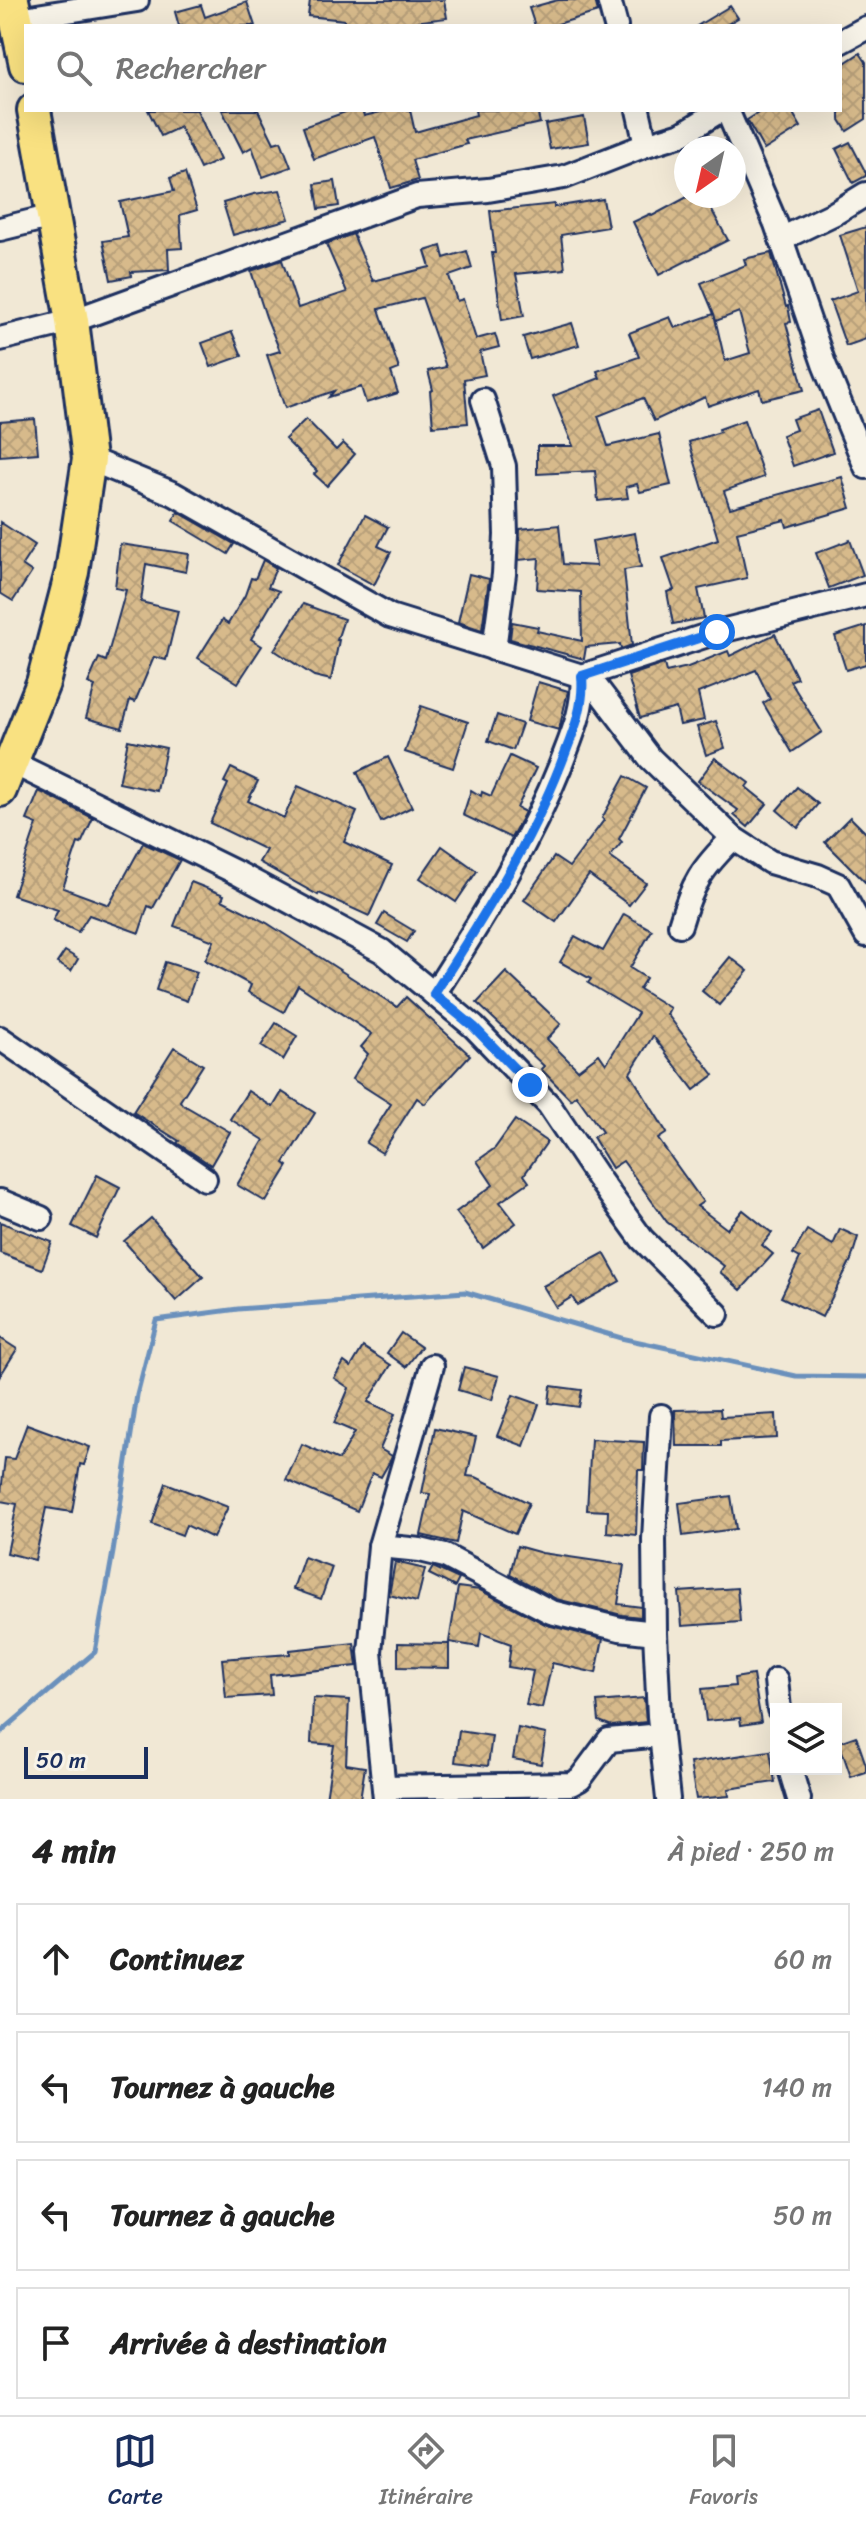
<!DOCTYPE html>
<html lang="fr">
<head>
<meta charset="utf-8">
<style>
  :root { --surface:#fff; --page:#f2f2f2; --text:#222; --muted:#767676; --line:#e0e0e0; --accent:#1b2f5e }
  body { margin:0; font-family:Sriracha,sans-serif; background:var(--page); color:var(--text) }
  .controls { position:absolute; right:24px; bottom:24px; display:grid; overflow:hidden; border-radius:0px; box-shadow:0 8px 32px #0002 }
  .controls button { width:72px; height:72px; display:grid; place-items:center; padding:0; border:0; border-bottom:2px solid var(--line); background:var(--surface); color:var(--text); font:40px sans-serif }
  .compass { position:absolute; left:674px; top:136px; width:72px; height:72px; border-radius:50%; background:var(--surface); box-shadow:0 8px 32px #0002; rotate:214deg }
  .scale { position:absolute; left:24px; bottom:20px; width:124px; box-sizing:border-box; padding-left:8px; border:4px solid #1b2f5e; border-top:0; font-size:22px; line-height:28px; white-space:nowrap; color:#1b2f5e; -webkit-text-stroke:6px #f7f3e8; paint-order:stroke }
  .stop { position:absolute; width:24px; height:24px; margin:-18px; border:6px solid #1a73e8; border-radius:50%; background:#fff }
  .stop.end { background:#1a73e8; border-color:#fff; box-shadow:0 2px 8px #0008 }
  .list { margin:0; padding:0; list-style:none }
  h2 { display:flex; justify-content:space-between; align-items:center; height:104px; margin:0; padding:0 32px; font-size:34px }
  h2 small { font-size:26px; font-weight:400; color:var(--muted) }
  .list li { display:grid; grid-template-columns:52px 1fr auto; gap:24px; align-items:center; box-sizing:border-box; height:112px; margin:0 16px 16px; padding:0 16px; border:2px solid var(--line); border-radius:0px }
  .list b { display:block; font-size:30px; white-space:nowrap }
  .list em { font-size:26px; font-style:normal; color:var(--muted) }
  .icon { flex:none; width:44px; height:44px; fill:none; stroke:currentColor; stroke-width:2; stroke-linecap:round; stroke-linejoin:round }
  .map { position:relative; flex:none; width:866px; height:1799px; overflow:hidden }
  .search { position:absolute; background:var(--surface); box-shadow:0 8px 32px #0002; left:24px; right:24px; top:24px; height:88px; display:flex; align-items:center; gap:20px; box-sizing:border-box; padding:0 28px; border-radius:0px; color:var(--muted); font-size:30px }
  .sheet { height:616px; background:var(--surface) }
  nav { display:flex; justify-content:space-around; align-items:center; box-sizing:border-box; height:112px; border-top:2px solid var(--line); background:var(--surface); font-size:22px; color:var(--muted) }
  nav a { display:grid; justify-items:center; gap:4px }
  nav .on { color:var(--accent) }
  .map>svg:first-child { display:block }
</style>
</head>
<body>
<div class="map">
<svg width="866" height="1799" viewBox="0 0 866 1799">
  <defs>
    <pattern id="building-cross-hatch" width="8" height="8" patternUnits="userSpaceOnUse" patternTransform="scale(2)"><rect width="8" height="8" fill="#d7ba8b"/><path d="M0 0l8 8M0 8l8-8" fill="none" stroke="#b8a07a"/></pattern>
  </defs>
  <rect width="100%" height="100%" fill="#f1e8d5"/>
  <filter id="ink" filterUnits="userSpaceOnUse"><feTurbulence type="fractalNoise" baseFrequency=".0125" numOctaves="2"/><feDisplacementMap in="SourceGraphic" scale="16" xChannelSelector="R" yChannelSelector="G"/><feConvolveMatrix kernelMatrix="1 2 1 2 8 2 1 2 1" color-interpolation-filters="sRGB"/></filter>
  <g filter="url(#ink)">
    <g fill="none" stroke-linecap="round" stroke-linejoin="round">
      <path stroke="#6a90bc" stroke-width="5" d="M0,1733L95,1652L113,1552L137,1395L156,1320L238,1309L465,1292L621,1338L796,1376L866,1377"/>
    </g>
    <g fill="url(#building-cross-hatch)" stroke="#1b2f5e" stroke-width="2" fill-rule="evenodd">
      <path d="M310,0H444L447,18L405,23L406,26H344V20L308,16Z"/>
      <path d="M558,0H595L598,12L551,26H535L529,8Z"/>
      <path d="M247,2L255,26H179L175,12L201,5L205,17Z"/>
      <path d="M730,6L738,18L724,26H697Z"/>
      <path d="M860,53L866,62V119L847,131L840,120V66Z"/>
      <path d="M148,110H197L220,160L200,169L180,127L161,136Z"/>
      <path d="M222,110H258L274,143L281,141L291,167L263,177L252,147L243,152Z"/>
      <path d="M351,110H362L364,116L389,110H410L415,132L476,115L475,110H537L540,123L465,140L467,144L412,160L418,180L391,188L375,137L314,159L303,127Z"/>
      <path d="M763,110H791L801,127L764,150L747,120Z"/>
      <path d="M584,117L589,143L550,149L545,124Z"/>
      <path d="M850,142L866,173V176L853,183L836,149Z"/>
      <path d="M185,173L197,210L180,215L182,248L168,249L169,270L131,272L132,276L111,280L103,241L128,237L120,202L174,191L170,178Z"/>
      <path d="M335,181L339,206L319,209L315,184Z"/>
      <path d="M280,190L289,219L233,235L223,203L254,194Z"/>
      <path d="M689,196H704L728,240L659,275L633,222L650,214L652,216Z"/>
      <path d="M603,199L608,227L561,235L565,269L516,274L524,316L502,320L492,253H495L490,211L554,204V207Z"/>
      <path d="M866,227V339L846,346L830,301L858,291L840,235Z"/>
      <path d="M353,234L373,281L430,267L425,251L441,246L444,258L467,251L472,268L449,276L457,301L463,299L476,339L495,334L499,347L480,352L485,375L464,379L468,423L433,426L430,391L433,390L428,371L446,367L422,298L379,309L399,369L391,372L398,393L366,403L361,387L329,397L334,391L285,408L267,355L280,351L266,317L251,271L282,260L298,308L347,292L326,244Z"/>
      <path d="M771,253L786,307L788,306L791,322L786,323L804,390L762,400L759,389L708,406L705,397L654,421L643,398L598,416L608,446L659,434L671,485L640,492L637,484L626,487L628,498L598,501L595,471L537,474V446H573L553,396L600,378L597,371L639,357L629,333L670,317L675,328L714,314L701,283L746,265L744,259ZM739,312L750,353L725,361L714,314L716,321Z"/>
      <path d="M572,323L579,345L530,359L523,337Z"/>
      <path d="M232,332L242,356L211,367L202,343Z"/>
      <path d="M818,410L833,452L793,466L782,435L796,430L792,419Z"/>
      <path d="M35,419L38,453L0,456V422Z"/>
      <path d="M306,419L336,450L343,443L355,454L327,486L314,474L317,471L285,439Z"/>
      <path d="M744,420L764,477L724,491L730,508L842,477L851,508L787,527L785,520L737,532L747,578L698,589L704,618L673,624L667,592L674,590L663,558L718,539L689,442L720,432L719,429Z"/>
      <path d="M178,512L234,544L228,554L173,521Z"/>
      <path d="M365,515L388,527L378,546L391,552L374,585L338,565Z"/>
      <path d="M0,522L35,545L22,565L32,572L13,601L0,593Z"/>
      <path d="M559,525L563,564L596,566L592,541L635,533L641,567L624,570L632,645L621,649L620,644L586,647L584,659L510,639L512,622L538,627L537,631L582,641L581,592L537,589L539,558L519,560L520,529Z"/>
      <path d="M850,540L863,575L829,588L816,553Z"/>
      <path d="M120,544L189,554L186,572L146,564L141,602L178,611L166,660L154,657L135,702L130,700L122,728L86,718L95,686L88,683L99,658L106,661L126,590L115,588Z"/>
      <path d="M263,560L276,568L268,587L279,591L251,639L262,646L238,683L198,658L222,620L228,624L245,595L251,578L255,579Z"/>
      <path d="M469,574L489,579L482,630L458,622Z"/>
      <path d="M303,604L344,619L337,640H339L331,680L314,676L274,650Z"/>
      <path d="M866,626V664L846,670L835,636Z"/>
      <path d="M775,634L797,678L790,681L822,732L792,752L763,703L770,699L756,670L698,693L704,720L680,725L676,708L640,718L628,676L664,664L666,672L688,667L728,651L730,656Z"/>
      <path d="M538,682L568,691L559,730L527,721Z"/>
      <path d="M421,706L468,722L453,768L405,752Z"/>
      <path d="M497,715L522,724L513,750L488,741Z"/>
      <path d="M716,721L725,748L706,755L697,727Z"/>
      <path d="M128,740L166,748L157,791L119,783Z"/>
      <path d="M510,756L536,768L517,808L525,812L511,838L463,815L471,790L481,796L482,792L491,796Z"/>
      <path d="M388,757L412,807L381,822L357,772Z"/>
      <path d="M715,758L749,783L746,787L767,804L748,827L734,815L738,810L698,781Z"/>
      <path d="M231,768L258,781L248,801L284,818L298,786L357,812L344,842L392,865L369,916L319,893L318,895L259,862L266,850L210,823L228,784L224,782Z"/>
      <path d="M625,776L646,788L619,839L622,842L610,857L646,883L629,905L589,875L556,922L524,900L554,857L569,867L604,820L602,818Z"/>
      <path d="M797,787L818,804L798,828L777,810Z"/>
      <path d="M39,791L93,818L81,844L78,843L63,888L109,905L143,843L180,860L153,908L148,906L139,933L89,915L78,932L53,920L58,910L13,895L37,824L27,820Z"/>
      <path d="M850,817L866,833V883L825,842Z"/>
      <path d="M442,846L477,871L456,902L420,878Z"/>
      <path d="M191,882L224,895L222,900L267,923L397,1007L406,997L470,1055L425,1104L417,1098L382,1153L366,1143L391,1104L352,1079L368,1054L361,1047L372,1034L298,985L284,1012L248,992L251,985L205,960L214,941L174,926Z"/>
      <path d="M384,913L414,931L407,942L377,925Z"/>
      <path d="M624,914L652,930L630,968L646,978L639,989L670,1008L667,1014L714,1075L694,1090L653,1036L630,1073L667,1133L658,1139L703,1202L697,1206L727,1229L743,1210L772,1233L762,1245L773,1254L741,1290L720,1272L724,1266L667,1222L623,1161L612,1168L593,1137L602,1132L576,1095L571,1100L541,1069L544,1066L477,1003L506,972L561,1024L547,1039L578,1070L599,1054L606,1064L638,1013L588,983L591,979L560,962L575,936L603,951Z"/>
      <path d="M65,951L78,959L71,971L57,963Z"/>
      <path d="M730,957L748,971L719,1005L702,991Z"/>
      <path d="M165,962L197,972L187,1001L156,990Z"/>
      <path d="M276,1023L297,1036L283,1060L261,1046Z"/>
      <path d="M174,1047L203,1065L180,1101L182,1104L230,1132L211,1165L177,1143L179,1141L133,1112Z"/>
      <path d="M248,1091L273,1107L282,1092L315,1113L284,1163L288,1166L266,1202L237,1185L264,1140L230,1119Z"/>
      <path d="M515,1120L547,1142L524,1175L529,1182L500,1202L516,1223L483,1248L456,1212L493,1185L477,1161L495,1148Z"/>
      <path d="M97,1175L120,1187L96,1238L72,1226Z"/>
      <path d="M151,1218L203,1277L176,1301L124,1241Z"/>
      <path d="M0,1222L52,1242L42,1269L0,1253Z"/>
      <path d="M840,1229L858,1237L851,1260L822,1317L781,1297L800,1258L793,1254L807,1230L833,1245Z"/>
      <path d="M604,1253L620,1281L577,1305L572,1297L556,1307L543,1286Z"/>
      <path d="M401,1333L421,1347L406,1367L387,1353Z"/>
      <path d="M0,1338L17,1349L0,1376Z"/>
      <path d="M363,1347L391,1365L368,1402L395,1414L380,1449L392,1456L391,1459L381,1477L372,1473L357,1511L286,1480L302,1444L339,1460L355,1432L334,1423L349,1388L334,1378L344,1362L351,1367Z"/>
      <path d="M464,1367L499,1376L492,1400L458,1390Z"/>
      <path d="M551,1386L582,1390L579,1407L549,1403Z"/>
      <path d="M513,1395L539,1404L524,1446L497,1436Z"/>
      <path d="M720,1409L721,1417L776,1414L777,1438L721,1441V1446H676L675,1410Z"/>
      <path d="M27,1424L90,1447L84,1465L80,1464L72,1512L46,1508L35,1560L7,1553L17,1504L0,1501L5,1458L14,1459Z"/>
      <path d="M435,1428L476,1437L467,1476L476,1477L529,1503L515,1534L463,1511L456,1543L421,1535L430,1494L422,1493Z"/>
      <path d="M591,1439L644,1442L643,1470H638L636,1535L607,1532L608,1511L587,1510Z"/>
      <path d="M166,1483L228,1507L213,1538L186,1525L182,1535L152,1524Z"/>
      <path d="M731,1496L736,1529L683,1536L679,1503Z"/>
      <path d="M517,1546L542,1553L624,1565L618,1604L641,1607V1617L622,1615L556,1599L510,1574Z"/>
      <path d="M304,1557L332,1567L321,1599L293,1589Z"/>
      <path d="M395,1562L425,1569L417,1602L389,1595Z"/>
      <path d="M433,1567L459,1579L455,1587L429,1574Z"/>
      <path d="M458,1587L480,1590L547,1625L603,1639L596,1673L552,1663L542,1708L526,1705L533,1671L508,1667L511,1644L481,1633L479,1647L449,1642Z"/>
      <path d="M737,1588L740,1622L682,1626L679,1592Z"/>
      <path d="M354,1643L357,1666L270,1675L272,1695L226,1698L222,1659L290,1654V1650Z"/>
      <path d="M398,1643L449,1644V1668L398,1667Z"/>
      <path d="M753,1675L761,1722L741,1725L740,1718L706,1721L702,1689L735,1686L734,1678Z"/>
      <path d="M313,1698L349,1700L346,1764L365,1767L360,1799H326L334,1745L311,1743Z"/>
      <path d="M644,1698L646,1722L612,1726L599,1721L597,1702Z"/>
      <path d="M518,1728L546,1734L541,1764L513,1759Z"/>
      <path d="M459,1731L492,1736L488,1766L455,1762Z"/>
      <path d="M856,1736L866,1765V1772L851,1777L839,1742Z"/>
      <path d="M770,1751L775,1782L728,1789L729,1796L696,1799L690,1763Z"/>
    </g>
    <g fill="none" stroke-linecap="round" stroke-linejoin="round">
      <defs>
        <g id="minor">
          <path d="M609,0L616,26"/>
          <path d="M18,19L137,0"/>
          <path d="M840,42L866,28"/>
          <path d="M727,110L776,224L824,364L866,467"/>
          <path d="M646,145L682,134L721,110"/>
          <path d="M0,229L53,216"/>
          <path d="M781,239L835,213L866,194"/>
          <path d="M0,339L72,321L417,196L488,190L564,177L646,145L638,110"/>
          <path d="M483,400L504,466L506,535L504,574L494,649"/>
          <path d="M89,459L174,494L390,616L582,676L597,688L650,758L733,838L770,862L818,876L838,885L866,935"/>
          <path d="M11,762L239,874L382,951L474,1027L549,1105L598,1178L642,1239L717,1314"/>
          <path d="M680,925C692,884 702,868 733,838"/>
          <path d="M434,994C483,917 527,849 561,764C572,735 585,707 582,676L717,632L866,595"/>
          <path d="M0,1038L205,1179"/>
          <path d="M0,1201L41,1218"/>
          <path d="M380,1546L420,1550L445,1556L551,1612L620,1629L655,1633L659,1716L668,1799"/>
          <path d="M655,1633L654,1539L661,1416"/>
          <path d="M776,1680L779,1709"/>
          <path d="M790,1769L799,1799"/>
          <path d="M384,1787L571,1784L580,1779L609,1740L661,1735"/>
          <path d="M385,1799L370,1652L380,1546L432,1366"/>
        </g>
        <g id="highway">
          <path d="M12,0L26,65"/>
          <path d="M0,790L43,683L72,572L89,459L72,321L34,110"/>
        </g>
      </defs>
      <use href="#minor" stroke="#1b2f5e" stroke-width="28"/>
      <use href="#highway" stroke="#1b2f5e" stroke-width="38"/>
      <use href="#minor" stroke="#f7f3e8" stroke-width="22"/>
      <use href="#highway" stroke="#f9e181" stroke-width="32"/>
    </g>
  </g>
  <g fill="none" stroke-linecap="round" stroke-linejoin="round" filter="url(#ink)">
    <path stroke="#1a73e8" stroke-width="10" d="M530,1085L474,1027L434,994C482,919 528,848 561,764C572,735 585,707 582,676L717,632"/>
  </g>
</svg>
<div class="controls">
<button><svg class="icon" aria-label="layers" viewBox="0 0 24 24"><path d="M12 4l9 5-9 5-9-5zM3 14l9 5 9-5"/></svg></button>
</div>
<svg class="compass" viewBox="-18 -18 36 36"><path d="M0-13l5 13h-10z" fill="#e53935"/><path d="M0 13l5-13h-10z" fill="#767676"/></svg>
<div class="scale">50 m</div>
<div class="stop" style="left:717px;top:632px"></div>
<div class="stop end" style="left:530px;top:1085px"></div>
<div class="search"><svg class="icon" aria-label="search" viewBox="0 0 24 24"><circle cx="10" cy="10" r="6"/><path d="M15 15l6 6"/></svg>Rechercher</div>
</div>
<section class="sheet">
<h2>4 min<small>À pied · 250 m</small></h2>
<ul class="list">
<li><svg class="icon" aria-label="ahead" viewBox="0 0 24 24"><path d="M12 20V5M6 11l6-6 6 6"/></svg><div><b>Continuez</b></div><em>60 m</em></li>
<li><svg class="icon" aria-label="left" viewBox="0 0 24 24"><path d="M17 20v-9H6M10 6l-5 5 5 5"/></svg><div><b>Tournez à gauche</b></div><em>140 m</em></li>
<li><svg class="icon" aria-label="left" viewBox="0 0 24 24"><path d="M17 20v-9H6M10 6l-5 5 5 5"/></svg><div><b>Tournez à gauche</b></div><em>50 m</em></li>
<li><svg class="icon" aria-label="arrive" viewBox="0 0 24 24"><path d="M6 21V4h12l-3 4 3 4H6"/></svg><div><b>Arrivée à destination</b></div></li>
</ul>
</section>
<nav>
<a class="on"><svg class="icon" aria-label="map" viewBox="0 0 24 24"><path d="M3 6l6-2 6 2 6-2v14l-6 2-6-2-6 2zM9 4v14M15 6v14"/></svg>Carte</a>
<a><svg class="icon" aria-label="directions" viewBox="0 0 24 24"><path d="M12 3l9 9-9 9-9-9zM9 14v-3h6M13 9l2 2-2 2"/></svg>Itinéraire</a>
<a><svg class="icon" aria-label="saved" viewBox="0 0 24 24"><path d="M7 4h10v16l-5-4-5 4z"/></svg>Favoris</a>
</nav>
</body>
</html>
